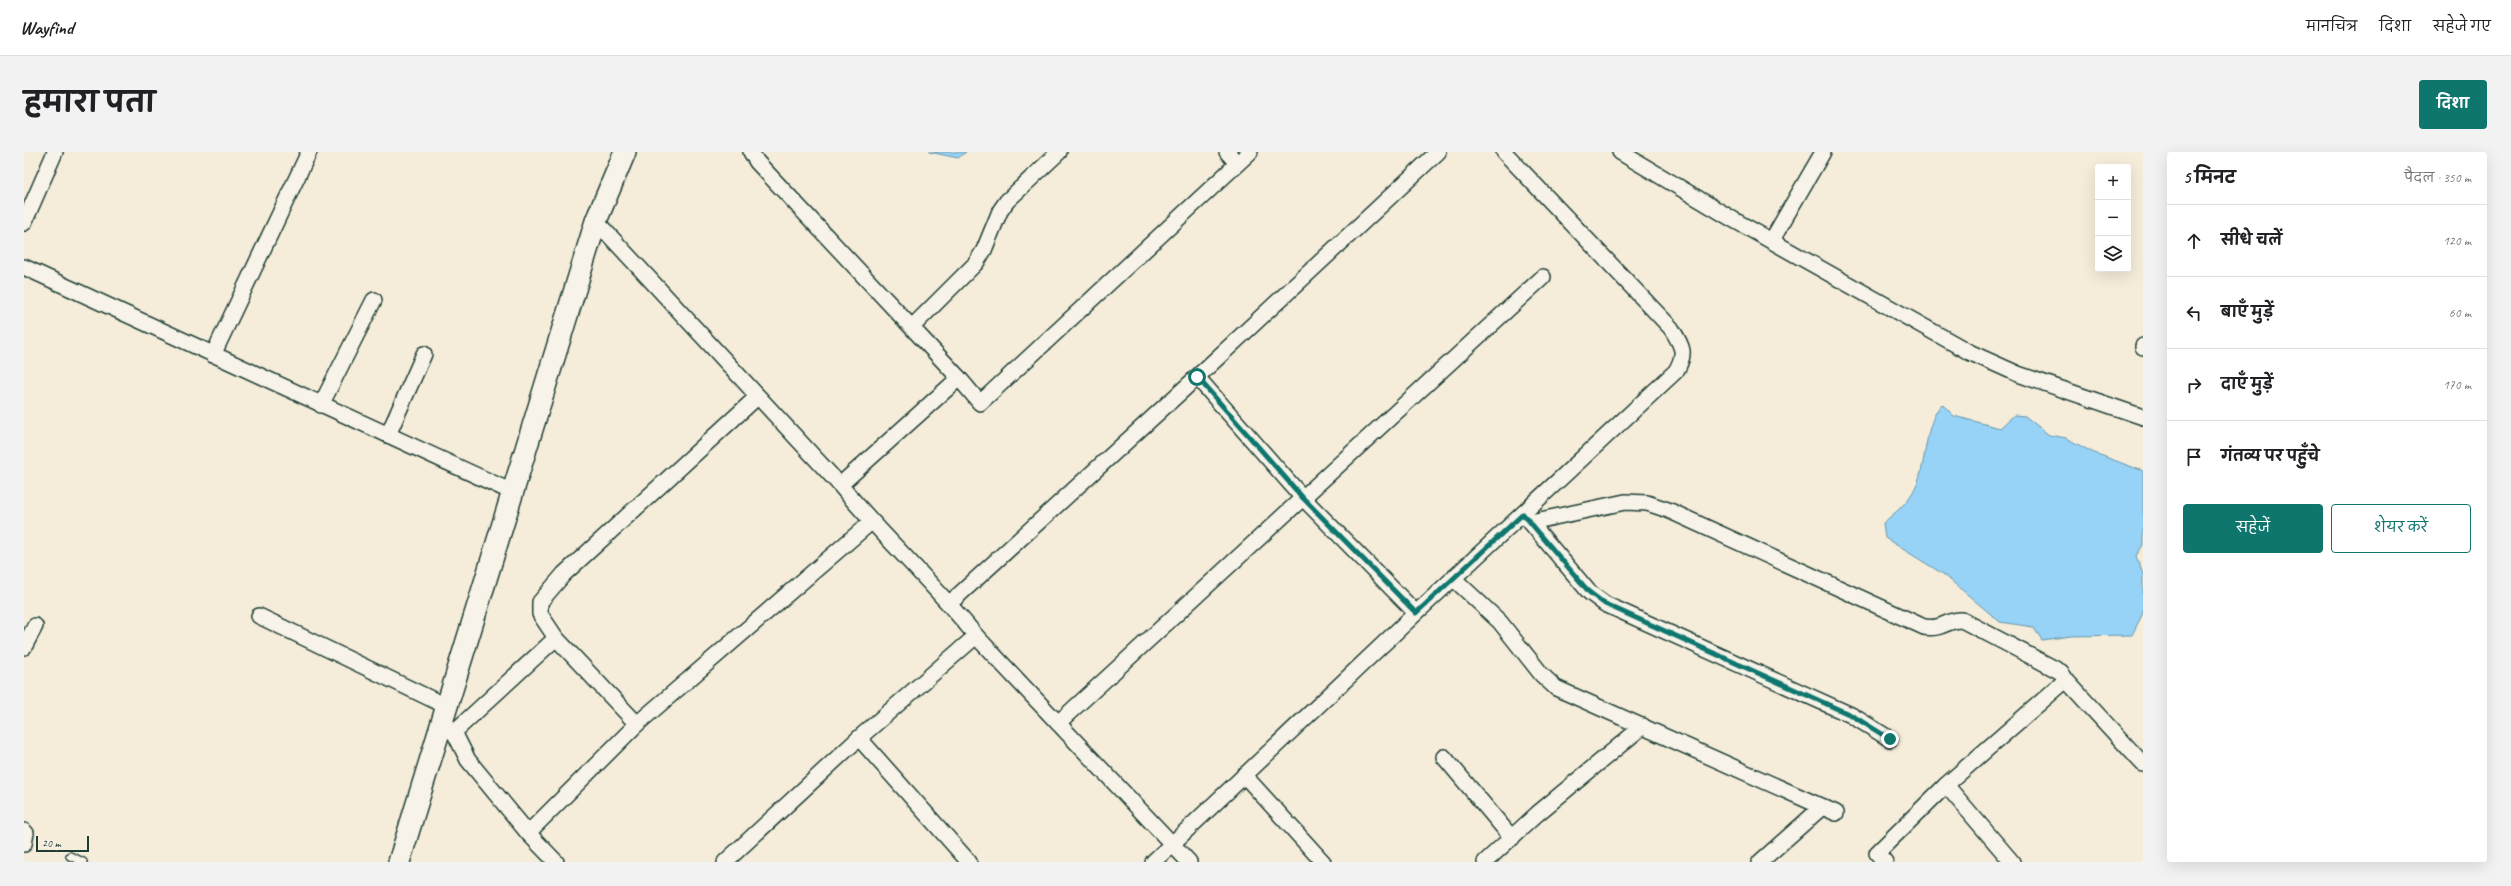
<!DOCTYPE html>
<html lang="hi">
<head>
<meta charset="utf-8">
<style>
  :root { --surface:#fff; --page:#f2f2f2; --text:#202124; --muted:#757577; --line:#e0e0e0; --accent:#0f766e }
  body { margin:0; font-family:Caveat,"Playpen Sans Deva",sans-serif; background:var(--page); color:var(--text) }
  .controls { position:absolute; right:12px; top:12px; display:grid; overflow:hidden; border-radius:4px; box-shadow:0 4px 16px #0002 }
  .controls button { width:36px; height:36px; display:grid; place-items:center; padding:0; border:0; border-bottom:1px solid var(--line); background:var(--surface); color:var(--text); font:20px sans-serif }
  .scale { position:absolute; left:12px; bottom:10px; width:53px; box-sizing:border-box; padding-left:4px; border:2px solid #1f3d34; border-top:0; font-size:11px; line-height:14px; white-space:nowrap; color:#1f3d34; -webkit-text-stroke:3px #f7f3e8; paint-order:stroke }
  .stop { position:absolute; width:12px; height:12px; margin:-9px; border:3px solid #0f766e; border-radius:50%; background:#fff }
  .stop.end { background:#0f766e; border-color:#fff; box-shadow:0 1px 4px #0008 }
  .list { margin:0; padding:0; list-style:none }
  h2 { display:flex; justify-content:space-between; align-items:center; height:52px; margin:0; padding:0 16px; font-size:17px }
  h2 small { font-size:13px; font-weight:400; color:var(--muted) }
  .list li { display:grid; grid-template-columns:26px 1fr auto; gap:12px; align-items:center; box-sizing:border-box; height:72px; padding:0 16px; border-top:1px solid var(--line) }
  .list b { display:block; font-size:15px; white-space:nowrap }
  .list em { font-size:13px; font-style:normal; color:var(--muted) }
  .actions { display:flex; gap:8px; padding:12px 16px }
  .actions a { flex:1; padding:9px 0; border:1px solid var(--accent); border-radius:4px; text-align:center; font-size:14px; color:var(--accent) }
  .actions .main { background:var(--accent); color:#fff }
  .icon { flex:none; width:22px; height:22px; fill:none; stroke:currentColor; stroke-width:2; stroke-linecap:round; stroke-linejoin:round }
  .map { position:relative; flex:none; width:2119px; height:710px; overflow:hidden; border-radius:4px }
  header { display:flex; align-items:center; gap:24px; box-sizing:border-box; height:56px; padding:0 20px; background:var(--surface); border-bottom:1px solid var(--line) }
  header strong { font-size:19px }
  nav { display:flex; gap:22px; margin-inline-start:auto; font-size:14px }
  .intro { display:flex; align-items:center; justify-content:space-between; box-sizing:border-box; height:96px; padding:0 24px }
  h1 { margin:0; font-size:28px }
  .button { padding:10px 18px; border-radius:4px; background:var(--accent); color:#fff; font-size:14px; font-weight:700 }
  main { display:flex; gap:24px; padding:0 24px }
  aside { flex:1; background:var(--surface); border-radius:4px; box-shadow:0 4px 16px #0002 }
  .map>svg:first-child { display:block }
</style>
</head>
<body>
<header>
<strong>Wayfind</strong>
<nav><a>मानचित्र</a><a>दिशा</a><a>सहेजे गए</a></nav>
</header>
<div class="intro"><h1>हमारा पता</h1><a class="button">दिशा</a></div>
<main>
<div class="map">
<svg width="2119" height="710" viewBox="0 0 2119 710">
  <rect width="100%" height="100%" fill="#f5edda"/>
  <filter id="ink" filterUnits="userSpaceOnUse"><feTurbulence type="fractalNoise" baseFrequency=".025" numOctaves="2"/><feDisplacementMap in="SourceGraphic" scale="8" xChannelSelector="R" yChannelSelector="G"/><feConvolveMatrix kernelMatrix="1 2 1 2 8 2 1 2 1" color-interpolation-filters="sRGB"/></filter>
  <g filter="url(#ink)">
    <g fill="#97d2f7" stroke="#6796a9">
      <path d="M905,0H942L934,6Z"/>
      <path d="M1918,252L1930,264L1976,276L1990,263L2001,264L2025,283L2042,286L2068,300L2119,319V393L2112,404L2119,422V461L2108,483L2047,484L2018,488L2009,475L1976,470L1919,422L1861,386L1859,371C1872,360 1885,350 1892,334C1903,311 1900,271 1918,252Z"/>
    </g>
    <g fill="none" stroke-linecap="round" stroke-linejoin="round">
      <defs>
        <path id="lane" d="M46,704L59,710"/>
        <g id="street">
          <path d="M727,0L733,10L935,226"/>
          <path d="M1203,0L1213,11"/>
          <path d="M1596,0L1710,68L1945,200L1994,222L2119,265"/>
          <path d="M572,69L816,333C859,385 910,431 952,484L1165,710"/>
          <path d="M0,71L31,0"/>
          <path d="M1748,88L1799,0"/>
          <path d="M0,115L488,340"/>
          <path d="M889,174L952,111L960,98L976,59L983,49L1035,0"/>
          <path d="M2119,194V195"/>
          <path d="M189,203L285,0"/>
          <path d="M1173,225L1279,346L1392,461"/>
          <path d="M297,253L350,148"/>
          <path d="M364,283L400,202"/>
          <path d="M816,333L935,226L956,251L1226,0"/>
          <path d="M1501,364L1565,440L1581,452L1827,563L1866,587"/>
          <path d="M1507,370L1601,350L1623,351L1644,358L1900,475C1920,478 1923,467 1938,468L2037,520L2042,528"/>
          <path d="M1429,426L1476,470L1518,523L1532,536L1812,661"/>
          <path d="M926,451L1173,225L1414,0"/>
          <path d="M235,464L424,555"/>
          <path d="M0,495L11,474"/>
          <path d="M1034,571L1519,125"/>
          <path d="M613,572L532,486L516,462V450L540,422L733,245"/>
          <path d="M418,577L430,580L444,608L504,681"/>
          <path d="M430,580L532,486"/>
          <path d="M835,586L945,710"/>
          <path d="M1420,605L1488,686"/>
          <path d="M1220,623L1299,710"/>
          <path d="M0,679L2,681L0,692"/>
          <path d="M532,710L504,681L613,572L847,370"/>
          <path d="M701,710L835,586L952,484"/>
          <path d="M1129,710L1392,461L1652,219C1663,200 1658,194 1647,176L1480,0"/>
          <path d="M1461,710L1513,662L1619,574"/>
          <path d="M1736,710L1798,655"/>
          <path d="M1861,710L1853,701L1922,633"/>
          <path d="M1988,710L1922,633L2042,528L2119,612"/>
        </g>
        <path id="secondary" d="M375,710L572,69L601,0"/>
      </defs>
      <use href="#lane" stroke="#1f3d34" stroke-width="10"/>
      <use href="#street" stroke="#1f3d34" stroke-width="18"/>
      <use href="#secondary" stroke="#1f3d34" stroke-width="24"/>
      <use href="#lane" stroke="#f7f3e8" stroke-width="7"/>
      <use href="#street" stroke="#f7f3e8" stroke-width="15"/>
      <use href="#secondary" stroke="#f7f3e8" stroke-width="21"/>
    </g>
  </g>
  <g fill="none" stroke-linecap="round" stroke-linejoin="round" filter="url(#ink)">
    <path stroke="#0f766e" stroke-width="5" d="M1173,225L1279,346L1392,461L1499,362L1565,440L1581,452L1827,563L1866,587"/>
  </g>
</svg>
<div class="controls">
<button>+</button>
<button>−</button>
<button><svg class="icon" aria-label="layers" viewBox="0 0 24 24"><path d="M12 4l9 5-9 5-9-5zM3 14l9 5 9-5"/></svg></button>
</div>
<div class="scale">20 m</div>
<div class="stop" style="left:1173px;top:225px"></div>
<div class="stop end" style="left:1866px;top:587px"></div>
</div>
<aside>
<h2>5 मिनट<small>पैदल · 350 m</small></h2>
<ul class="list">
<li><svg class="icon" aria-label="ahead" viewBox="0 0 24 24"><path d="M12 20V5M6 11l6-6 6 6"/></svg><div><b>सीधे चलें</b></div><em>120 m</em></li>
<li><svg class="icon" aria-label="left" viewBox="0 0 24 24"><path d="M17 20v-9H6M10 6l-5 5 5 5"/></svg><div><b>बाएँ मुड़ें</b></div><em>60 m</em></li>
<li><svg class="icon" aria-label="right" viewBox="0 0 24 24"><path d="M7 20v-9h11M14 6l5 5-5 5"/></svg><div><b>दाएँ मुड़ें</b></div><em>170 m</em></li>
<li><svg class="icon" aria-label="arrive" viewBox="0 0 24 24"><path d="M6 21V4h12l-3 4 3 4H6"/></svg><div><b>गंतव्य पर पहुँचे</b></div></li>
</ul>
<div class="actions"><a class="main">सहेजें</a><a>शेयर करें</a></div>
</aside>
</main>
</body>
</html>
